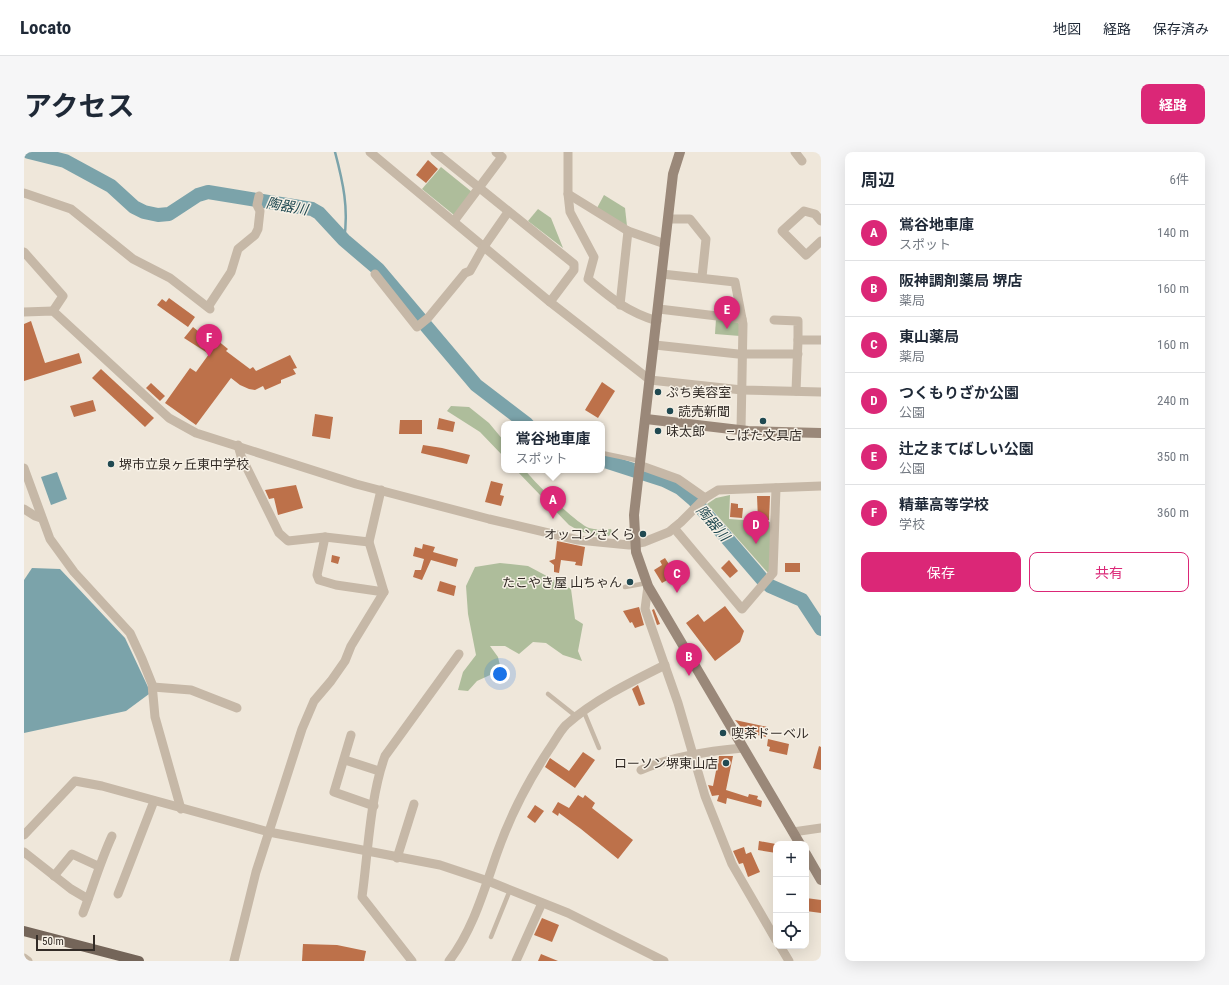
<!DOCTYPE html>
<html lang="ja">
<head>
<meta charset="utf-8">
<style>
  :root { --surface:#fff; --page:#f6f6f7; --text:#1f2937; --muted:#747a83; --line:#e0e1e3; --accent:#db2777 }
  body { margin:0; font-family:"Roboto Condensed","Noto Sans JP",sans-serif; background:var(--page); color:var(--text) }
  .controls { position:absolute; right:12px; bottom:12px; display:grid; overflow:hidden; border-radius:8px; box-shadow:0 4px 16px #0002 }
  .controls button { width:36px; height:36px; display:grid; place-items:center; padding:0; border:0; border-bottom:1px solid var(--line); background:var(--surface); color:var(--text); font:20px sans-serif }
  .scale { position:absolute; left:12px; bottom:10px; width:59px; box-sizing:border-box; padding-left:4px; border:2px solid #332c27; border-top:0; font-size:11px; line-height:14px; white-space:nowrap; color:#332c27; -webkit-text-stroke:3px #f7f1e6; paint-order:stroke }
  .you { position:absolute; left:476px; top:522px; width:14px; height:14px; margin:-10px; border:3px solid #fff; border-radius:50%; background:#1a73e8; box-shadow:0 0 0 6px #1a73e833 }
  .badge { display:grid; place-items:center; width:26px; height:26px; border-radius:50%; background:var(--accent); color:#fff; font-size:13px; font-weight:700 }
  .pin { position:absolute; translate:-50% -33px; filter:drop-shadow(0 1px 2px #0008) }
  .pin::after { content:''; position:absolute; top:21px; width:14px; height:12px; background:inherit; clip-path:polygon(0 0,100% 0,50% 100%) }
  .popup { position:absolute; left:477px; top:269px; width:104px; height:52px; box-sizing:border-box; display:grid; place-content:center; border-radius:8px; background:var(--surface); filter:drop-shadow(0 1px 3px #0005); font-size:13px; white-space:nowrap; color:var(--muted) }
  .popup b { font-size:15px; color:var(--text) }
  .popup::after { content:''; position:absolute; left:50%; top:100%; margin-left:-8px; border:8px solid transparent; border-top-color:var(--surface) }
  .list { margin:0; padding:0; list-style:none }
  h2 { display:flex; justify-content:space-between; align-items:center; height:52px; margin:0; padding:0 16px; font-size:17px }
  h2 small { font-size:13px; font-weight:400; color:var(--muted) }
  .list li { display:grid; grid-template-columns:26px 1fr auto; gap:12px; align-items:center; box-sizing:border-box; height:56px; padding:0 16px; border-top:1px solid var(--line) }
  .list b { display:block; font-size:15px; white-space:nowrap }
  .list p { margin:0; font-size:13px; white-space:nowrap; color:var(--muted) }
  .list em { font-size:13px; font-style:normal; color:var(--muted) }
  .actions { display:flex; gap:8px; padding:12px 16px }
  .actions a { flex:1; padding:9px 0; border:1px solid var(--accent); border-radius:8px; text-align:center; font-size:14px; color:var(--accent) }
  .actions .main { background:var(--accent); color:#fff }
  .icon { flex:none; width:22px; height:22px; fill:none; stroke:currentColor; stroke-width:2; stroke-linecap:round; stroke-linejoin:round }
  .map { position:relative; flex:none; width:797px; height:809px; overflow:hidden; border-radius:8px }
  header { display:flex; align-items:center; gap:24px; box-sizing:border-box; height:56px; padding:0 20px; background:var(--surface); border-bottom:1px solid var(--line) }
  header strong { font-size:19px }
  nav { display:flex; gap:22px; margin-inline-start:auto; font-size:14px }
  .intro { display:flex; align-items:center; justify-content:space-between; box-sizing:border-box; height:96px; padding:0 24px }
  h1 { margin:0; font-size:28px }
  .button { padding:10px 18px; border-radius:8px; background:var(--accent); color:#fff; font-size:14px; font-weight:700 }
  main { display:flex; gap:24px; padding:0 24px }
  aside { flex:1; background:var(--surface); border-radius:8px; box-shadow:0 4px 16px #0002 }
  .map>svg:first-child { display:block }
</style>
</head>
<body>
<header>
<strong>Locato</strong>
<nav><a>地図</a><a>経路</a><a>保存済み</a></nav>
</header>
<div class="intro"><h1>アクセス</h1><a class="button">経路</a></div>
<main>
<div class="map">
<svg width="797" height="809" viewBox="0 0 797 809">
  <rect width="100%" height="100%" fill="#efe7da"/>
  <g fill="#aebd9b">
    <path d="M417,15L448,40L430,63L398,37Z"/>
    <path d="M580,43L601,56L603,74L573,56Z"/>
    <path d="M514,57L527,66L539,96L504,69Z"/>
    <path d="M692,167L713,168L715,172L716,184L691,182Z"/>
    <path d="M427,254L445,255L465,271L480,289V305L456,280L423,259Z"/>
    <path d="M492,318H501C510,330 552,371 565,376C571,378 580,377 587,377L588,380L585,384C569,384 558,381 545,373Z"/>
    <path d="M706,343L705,367L746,370V418L744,421L683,352L692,346Z"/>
    <path d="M476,411L504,414L547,437L551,467L559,472L554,499L558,509L539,503L522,491L509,490L495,502L481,494H466L474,505L477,518L453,529L444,539L434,538L439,520L452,503L444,462L442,434L451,415Z"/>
  </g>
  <g fill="#7ba3aa">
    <path d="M33,320L43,347L27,353L17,325Z"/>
    <path d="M8,416L36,417L101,486L124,535L125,542L102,559L0,581V428Z"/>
  </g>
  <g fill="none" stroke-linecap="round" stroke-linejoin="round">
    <path stroke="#7ba3aa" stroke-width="2.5" d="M311,0C319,30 325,57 320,88"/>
    <g stroke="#7ba3aa" stroke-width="14">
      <path d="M5,0L41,9L87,34L110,55L120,60L134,63L145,62L174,43L184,40L288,57L295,61L320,88L354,117L452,233L503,272"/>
      <path d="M578,308L640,328L656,336L670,348L738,427L746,434L778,448L797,477"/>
    </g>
  </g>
  <g fill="#bd714a">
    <path d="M404,8L414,17L402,31L392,23Z"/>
    <path d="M145,146L171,165L164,175L133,153L138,147L142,150Z"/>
    <path d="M7,169L21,211L55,201L58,211L0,229V172Z"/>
    <path d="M169,175L179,183L182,179L204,197L202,199L226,217L229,215L232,219L266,203L273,216L269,217L272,222L257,228V231L241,238L239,234L231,238L225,237L216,233L207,226L172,273L141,251L166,216L172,220L185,202L160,186Z"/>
    <path d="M77,217L130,266L121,275L68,226Z"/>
    <path d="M578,230L591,239L574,266L561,258Z"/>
    <path d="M127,231L141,244L136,249L122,236Z"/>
    <path d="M69,248L72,259L50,265L46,254Z"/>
    <path d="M291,262L309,265L306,287L288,284Z"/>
    <path d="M415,266L431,270L429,280L413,277Z"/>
    <path d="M376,268H398V282H375Z"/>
    <path d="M399,293L418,296L446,303L443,312L397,301Z"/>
    <path d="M467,329L479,332L476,343L480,344L477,354L461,350Z"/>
    <path d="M272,333L279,356L254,363L250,346L245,347L241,338Z"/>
    <path d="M733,344H746L745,368H734Z"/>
    <path d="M707,351L714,352V356H719L718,366L706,365Z"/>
    <path d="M533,389L561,395L558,414L551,413L552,410L537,408L535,421L530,420V413L525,409L531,407Z"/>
    <path d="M399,392L411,395L409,400L434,407L432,415L407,408L398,428L389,425L391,418H397L400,407L389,404L391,395L398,397Z"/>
    <path d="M308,403L316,405L314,412L307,410Z"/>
    <path d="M641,406L652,423L638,431L630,418L638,413L636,409Z"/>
    <path d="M705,408L714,419L706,426L697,416Z"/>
    <rect x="761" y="411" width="15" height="9"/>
    <path d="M416,429L432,434L430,444L413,439Z"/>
    <path d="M701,454L720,479L716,490L691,509L662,471L674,462L680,470Z"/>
    <path d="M615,455L620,473L611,476L608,470L606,471L599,459Z"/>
    <path d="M630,457L636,472L633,473L628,458Z"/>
    <path d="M614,533L621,552L615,554L608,537Z"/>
    <path d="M711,568L744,575L742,585L721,580Z"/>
    <path d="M744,587L765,592L763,603L745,599L746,595L743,594Z"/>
    <path d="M795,594L797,595V618L789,616Z"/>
    <path d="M559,600L571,608L551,636L521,615L526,606L545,619Z"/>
    <path d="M695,604H709L702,638L724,645L725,642L734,644L733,647L738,649L737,655L703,646L702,652L693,649L695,643L688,644L684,633L689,634Z"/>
    <path d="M554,643L559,646L561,643L571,651L568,656L609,688L594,707L557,677L535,661L534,664L528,660L534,650L545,656Z"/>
    <path d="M511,653L520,659L511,671L503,665Z"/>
    <path d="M735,689L752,692V701L734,698Z"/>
    <path d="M720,695L722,702L727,700L736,720L724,725L719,711L715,712L709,699Z"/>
    <path d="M782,746L797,748V761L782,759Z"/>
    <path d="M518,766L535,773L528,790L510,783Z"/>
    <path d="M279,792L313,793L342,799L340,809H278Z"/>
    <path d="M517,802L534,809H514Z"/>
  </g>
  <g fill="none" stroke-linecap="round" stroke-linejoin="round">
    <g stroke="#c6b8a7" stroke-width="4.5">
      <path d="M578,301L616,309"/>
      <path d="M601,435L623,431"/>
      <path d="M524,542L553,565"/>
      <path d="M560,560L575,596"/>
      <path d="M467,785L486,738"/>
    </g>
    <g stroke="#c6b8a7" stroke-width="9">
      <path d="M346,0L526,150L626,228L718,238L797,240"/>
      <path d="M411,0L550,112V118L526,150"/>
      <path d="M544,0V42L546,60L570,105L564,127C588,147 602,159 633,169"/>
      <path d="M771,0L778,9"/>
      <path d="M0,41L47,57L109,107L146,126L186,157"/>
      <path d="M544,42L604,79L641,92"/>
      <path d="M644,67H666L682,87L678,125"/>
      <path d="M430,69L478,5L472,0"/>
      <path d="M797,69L791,62L780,59L758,79L782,103L797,89"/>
      <path d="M0,100L39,144L29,159"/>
      <path d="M351,122L393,175L404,166L441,121L446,119L459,96L484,60"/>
      <path d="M638,122L711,130L719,172L717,278"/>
      <path d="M596,153L604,79"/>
      <path d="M184,155L207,120L214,97L231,83L234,77L236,59L233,53L235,44"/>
      <path d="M635,157L718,167"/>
      <path d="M0,160L29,159L145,266L172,281L332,332L465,367L554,388L605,393L620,390L645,380L657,370L681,346L694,338L797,334"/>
      <path d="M750,168L774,169V188"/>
      <path d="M631,193L714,202H774"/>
      <path d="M772,239L774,188H797"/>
      <path d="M214,293L217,304L255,381L264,389L301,385L345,390"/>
      <path d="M615,313L654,327L681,346"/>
      <path d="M0,316L26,387L50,420L106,481L118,507L128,532L131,565L157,657"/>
      <path d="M0,357L11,364L17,366"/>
      <path d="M650,376L718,457L749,421L752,336"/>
      <path d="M301,385L293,423L295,428L312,433L360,440"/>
      <path d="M624,434L621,457L654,551L681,644L708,712L752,788"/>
      <path d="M129,535L167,538L213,556"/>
      <path d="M327,583L310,640L350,654"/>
      <path d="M321,608L355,619"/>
      <path d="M617,618C648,604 685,599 719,596"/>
      <path d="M769,680L797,676"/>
      <path d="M0,683L51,629L78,634L245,680L416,713L464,729L544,761L640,809"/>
      <path d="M0,700L47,737L64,747"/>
      <path d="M373,706L390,652"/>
      <path d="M30,724L48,702L74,714"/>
      <path d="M94,742L130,649"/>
      <path d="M59,761C69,735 76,710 88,684"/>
      <path d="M756,794L765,809"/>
      <path d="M0,806L4,809"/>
      <path d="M210,809L232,720L278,577L290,549L307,529L321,509L327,494L360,440L345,390L357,338"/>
      <path d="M388,809L338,745C344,701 346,645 361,604L435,502"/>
      <path d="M425,809C449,778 460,738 473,701C486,664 504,629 526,596C531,589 536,579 542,573C570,548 607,530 641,513"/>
      <path d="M492,809L518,751"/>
    </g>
    <g stroke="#9a8879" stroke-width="10">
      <path d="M656,0L649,22L610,363L612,400L624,434L776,692"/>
      <path d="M622,267L724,279L797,281"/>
      <path d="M782,702L797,728"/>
    </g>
    <path stroke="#746559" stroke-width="10" d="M0,779L115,809"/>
  </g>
  <g fill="#204951" stroke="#f7f1e6" stroke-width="1.5">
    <circle cx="634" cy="240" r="4"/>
    <circle cx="646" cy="259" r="4"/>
    <circle cx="739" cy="269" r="4"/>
    <circle cx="634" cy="279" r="4"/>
    <circle cx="87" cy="312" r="4"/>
    <circle cx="619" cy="382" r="4"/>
    <circle cx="606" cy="430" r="4"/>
    <circle cx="699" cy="581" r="4"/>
    <circle cx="702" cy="611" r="4"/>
  </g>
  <g text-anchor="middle" stroke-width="3" stroke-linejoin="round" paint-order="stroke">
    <g font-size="13" fill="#332c27" stroke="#f7f1e6" text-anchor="start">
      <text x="642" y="245">ぷち美容室</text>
      <text x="654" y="264">読売新聞</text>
      <text x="642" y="284">味太郎</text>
      <text x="739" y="288" text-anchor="middle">こばた文具店</text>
      <text x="95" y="317">堺市立泉ヶ丘東中学校</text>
      <text x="611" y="387" text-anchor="end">オッコンさくら</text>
      <text x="598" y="435" text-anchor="end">たこやき屋 山ちゃん</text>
      <text x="707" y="586">喫茶ドーベル</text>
      <text x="694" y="616" text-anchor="end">ローソン堺東山店</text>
    </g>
    <g font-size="14" font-style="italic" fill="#204951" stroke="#f7f1e6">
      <text transform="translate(263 54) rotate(10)" y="5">陶器川</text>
      <text transform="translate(689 371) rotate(49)" y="5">陶器川</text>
    </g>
  </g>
</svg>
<div class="controls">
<button>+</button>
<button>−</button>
<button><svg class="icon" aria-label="locate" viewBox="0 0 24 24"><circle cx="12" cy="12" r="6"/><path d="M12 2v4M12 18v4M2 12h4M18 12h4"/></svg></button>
</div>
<div class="scale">50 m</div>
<div class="you"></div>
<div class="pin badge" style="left:529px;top:367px">A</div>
<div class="popup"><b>鴬谷地車庫</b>スポット</div>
<div class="pin badge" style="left:665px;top:524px">B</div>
<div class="pin badge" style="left:653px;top:441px">C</div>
<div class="pin badge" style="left:732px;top:392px">D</div>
<div class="pin badge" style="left:703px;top:177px">E</div>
<div class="pin badge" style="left:185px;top:205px">F</div>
</div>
<aside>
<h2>周辺<small>6件</small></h2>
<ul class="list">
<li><span class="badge">A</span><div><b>鴬谷地車庫</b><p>スポット</p></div><em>140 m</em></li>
<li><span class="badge">B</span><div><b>阪神調剤薬局 堺店</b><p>薬局</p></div><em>160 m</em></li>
<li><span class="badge">C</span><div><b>東山薬局</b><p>薬局</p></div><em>160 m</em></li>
<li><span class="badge">D</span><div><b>つくもりざか公園</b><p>公園</p></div><em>240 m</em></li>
<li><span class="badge">E</span><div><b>辻之まてばしい公園</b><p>公園</p></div><em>350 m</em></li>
<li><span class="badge">F</span><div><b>精華高等学校</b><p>学校</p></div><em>360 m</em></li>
</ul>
<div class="actions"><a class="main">保存</a><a>共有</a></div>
</aside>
</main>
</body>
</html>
